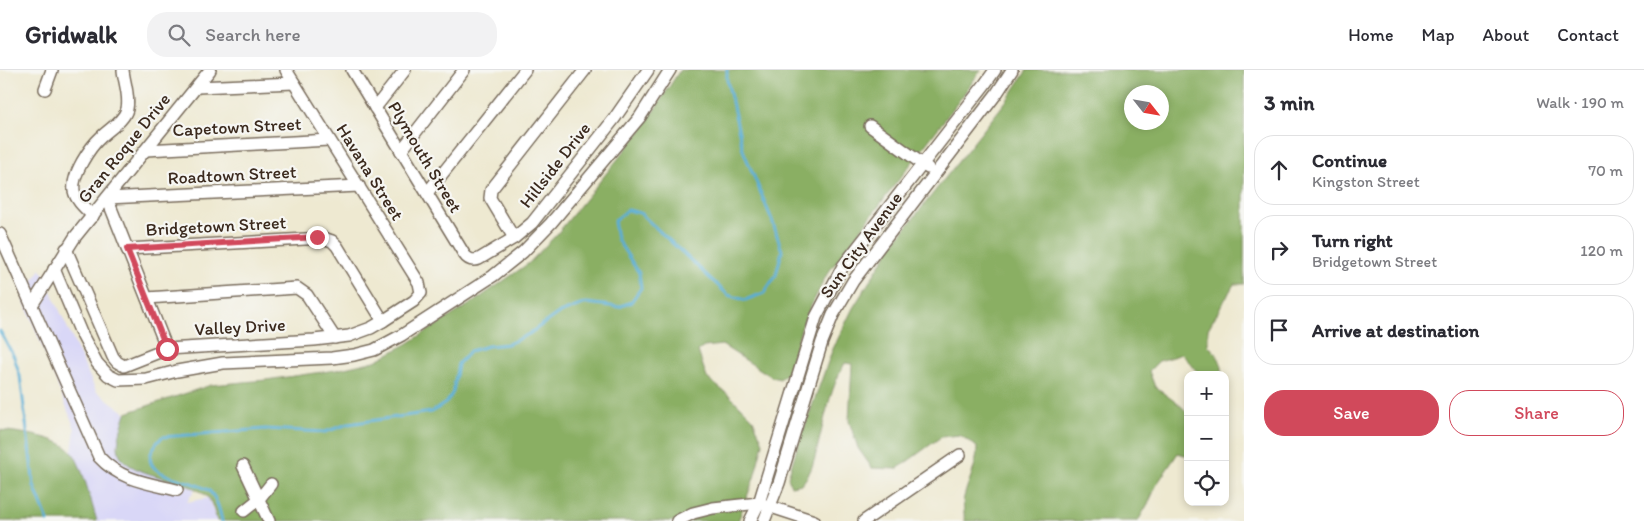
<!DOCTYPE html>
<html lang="en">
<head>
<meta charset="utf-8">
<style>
  :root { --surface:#fff; --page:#f2f2f3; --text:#2b2b33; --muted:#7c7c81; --line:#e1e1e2; --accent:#d1495b }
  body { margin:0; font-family:Itim,sans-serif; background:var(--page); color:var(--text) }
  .controls { position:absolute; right:15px; bottom:15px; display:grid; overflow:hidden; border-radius:10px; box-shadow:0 2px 8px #0003 }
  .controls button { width:45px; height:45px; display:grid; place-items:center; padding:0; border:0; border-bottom:1px solid var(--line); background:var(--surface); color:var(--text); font:25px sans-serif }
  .compass { position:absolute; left:1124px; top:15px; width:45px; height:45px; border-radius:50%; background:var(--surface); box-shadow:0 2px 8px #0003; rotate:121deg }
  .stop { position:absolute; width:15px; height:15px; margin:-11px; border:4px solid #d1495b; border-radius:50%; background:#fff }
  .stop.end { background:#d1495b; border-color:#fff; box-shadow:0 1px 5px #0008 }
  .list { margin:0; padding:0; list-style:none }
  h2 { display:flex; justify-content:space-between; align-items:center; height:65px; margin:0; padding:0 20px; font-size:21px }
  h2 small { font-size:16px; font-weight:400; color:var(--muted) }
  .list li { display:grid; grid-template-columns:32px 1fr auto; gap:15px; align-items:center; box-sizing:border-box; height:70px; margin:0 10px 10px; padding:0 10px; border:1px solid var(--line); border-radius:20px }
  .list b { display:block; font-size:19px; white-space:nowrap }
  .list p { margin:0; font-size:16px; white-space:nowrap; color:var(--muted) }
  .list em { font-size:16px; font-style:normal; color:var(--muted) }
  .actions { display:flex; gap:10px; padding:15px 20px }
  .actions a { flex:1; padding:11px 0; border:1px solid var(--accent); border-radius:20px; text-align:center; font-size:18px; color:var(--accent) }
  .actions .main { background:var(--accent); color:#fff }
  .icon { flex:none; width:28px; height:28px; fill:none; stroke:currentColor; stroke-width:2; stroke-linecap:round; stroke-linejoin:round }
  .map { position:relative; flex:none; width:1244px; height:451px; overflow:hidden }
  header { display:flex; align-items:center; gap:30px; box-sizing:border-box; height:70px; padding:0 25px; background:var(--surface); border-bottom:1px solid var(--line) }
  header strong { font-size:24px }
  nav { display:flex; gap:28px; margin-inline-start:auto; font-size:18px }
  .search { width:350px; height:45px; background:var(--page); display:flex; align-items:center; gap:12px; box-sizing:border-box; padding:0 18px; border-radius:20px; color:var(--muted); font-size:19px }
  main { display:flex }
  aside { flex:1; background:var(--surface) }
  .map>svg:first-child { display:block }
</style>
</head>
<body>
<header>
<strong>Gridwalk</strong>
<div class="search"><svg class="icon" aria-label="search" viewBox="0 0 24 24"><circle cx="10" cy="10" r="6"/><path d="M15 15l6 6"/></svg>Search here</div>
<nav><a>Home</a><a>Map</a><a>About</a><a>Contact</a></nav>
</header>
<main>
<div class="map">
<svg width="1244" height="451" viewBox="0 0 1244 451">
  <rect width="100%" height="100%" fill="#f6f6f2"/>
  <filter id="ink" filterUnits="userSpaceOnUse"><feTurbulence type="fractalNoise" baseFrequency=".02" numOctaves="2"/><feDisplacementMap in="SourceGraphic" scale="10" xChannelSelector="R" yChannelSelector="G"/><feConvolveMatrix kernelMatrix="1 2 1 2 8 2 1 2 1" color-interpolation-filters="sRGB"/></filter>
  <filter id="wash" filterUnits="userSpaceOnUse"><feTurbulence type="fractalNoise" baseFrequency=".0096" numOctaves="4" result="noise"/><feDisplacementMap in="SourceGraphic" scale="20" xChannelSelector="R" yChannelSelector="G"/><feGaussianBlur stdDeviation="1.12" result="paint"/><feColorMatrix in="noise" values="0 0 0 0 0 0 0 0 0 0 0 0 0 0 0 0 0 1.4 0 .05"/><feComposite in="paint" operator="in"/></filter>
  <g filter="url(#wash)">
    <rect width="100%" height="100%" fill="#eee9d1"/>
    <path fill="#d9d7f7" d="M41,199L96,321L126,343L118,377L160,407L195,419L187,432L208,428L217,451H97L81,401L72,382L75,359L22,226Z"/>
    <g fill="#8aaf64" stroke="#626c41" fill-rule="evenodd">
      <path d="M680,0H981L958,32L827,204L804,250L787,303L780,309L772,307L722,275L704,277L698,281L707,308L730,326L753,349L763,373L754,408L738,451H217C215,444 213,435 209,429C193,406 118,409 118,377C118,367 123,353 126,343L211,315L266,310L336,300L375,291L407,274L475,231L529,193L557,164L643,58Z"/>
      <path d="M1027,0H1244V214H1234L1208,259V275C1216,283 1224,293 1222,305H1198L1197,301L1182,284L1159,291L1149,301L1155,317L1181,336L1188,343V386L1178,383L1157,414L1149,432L1138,451H964C965,444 962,432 964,427C969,408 977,397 977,377L960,365L941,367L897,399L872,398L858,378L849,351L852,294L845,293C832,315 826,342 820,367C815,386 814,399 802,414L791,416L788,407L797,378L832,281L853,238L893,174L1007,30ZM1162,22V52H1132V22Z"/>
      <path d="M0,360C20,363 59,366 72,382C82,394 92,435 97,451H0Z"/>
    </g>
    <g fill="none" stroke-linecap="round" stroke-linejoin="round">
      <g stroke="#59aed5" stroke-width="3">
        <path d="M0,261L14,287L20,306L34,416L48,451"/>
        <path d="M222,451C220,441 216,426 208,420C187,406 124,407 162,367L265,359L325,362L348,354L432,342L447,332L453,322L458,294L470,281L488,276L508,274L529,264L557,244L586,233L619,237L631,232L641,218L639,203L617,169L614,151L628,140L640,143L728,225L745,230L764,223L776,205L782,181L772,150L743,80L727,10V0"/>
      </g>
    </g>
  </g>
  <g filter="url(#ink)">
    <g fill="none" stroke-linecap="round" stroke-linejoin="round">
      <defs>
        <g id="minor">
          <path d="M352,0L464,184C468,190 473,191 479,189L514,168L532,153L614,49L648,0"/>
          <path d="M197,17L294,13"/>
          <path d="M45,19L52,0"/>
          <path d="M375,38L405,0"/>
          <path d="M870,56L928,98"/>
          <path d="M146,80L329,70"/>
          <path d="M401,81L464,0"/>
          <path d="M427,123L525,0"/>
          <path d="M93,146C86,139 76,131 74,121C71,105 90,77 101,67C110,58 124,51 127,39C130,26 124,12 123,0"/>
          <path d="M0,164L99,387C120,410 147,413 177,420"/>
          <path d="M514,168L490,128L491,120L585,0"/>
          <path d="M66,179L113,287L117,292L124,296L167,279L314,270L349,266L371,258L383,251L414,231L421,223L419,213L286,0"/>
          <path d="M127,179L323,168L332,171L337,176L383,251"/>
          <path d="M54,199L81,263L97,293L108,305L118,310L146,309L177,301L223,293L332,288L354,285L374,280L402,265L493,206L523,182L551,153L640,47L670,0"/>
          <path d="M147,228L297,218L307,225L335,268"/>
          <path d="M32,235L75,167L210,0"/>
          <path d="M167,279L107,128L359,116"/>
          <path d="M243,396L269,451"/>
          <path d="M244,441L259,429L271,414"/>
          <path d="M677,451L693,443L713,438L759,433L814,451"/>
          <path d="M750,451L759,433L816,247L843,196L985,14L995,0"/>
          <path d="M764,451L779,413L822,272L833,245L853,211L997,23L1012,0"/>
          <path d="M864,451L960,385"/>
        </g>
      </defs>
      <use href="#minor" stroke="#7a6d5d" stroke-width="14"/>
      <use href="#minor" stroke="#fff" stroke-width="11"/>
    </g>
  </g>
  <g fill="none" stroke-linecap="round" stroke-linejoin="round" filter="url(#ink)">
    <path stroke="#d1495b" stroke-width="6" d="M167,279L127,179L317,167"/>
  </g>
  <g text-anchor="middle" stroke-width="4.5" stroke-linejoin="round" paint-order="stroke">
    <g font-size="18" fill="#3b2a1e" stroke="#f6f6f2">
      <text transform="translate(237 57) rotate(-3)" y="6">Capetown Street</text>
      <text transform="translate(124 78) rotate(-51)" y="6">Gran Roque Drive</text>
      <text transform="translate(425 87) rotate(59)" y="6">Plymouth Street</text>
      <text transform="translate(555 95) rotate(-52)" y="6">Hillside Drive</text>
      <text transform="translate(370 102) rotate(58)" y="6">Havana Street</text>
      <text transform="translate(232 105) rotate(-3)" y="6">Roadtown Street</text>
      <text transform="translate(216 156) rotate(-3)" y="6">Bridgetown Street</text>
      <text transform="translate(861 175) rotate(-54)" y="6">Sun City Avenue</text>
      <text transform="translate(240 257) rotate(-3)" y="6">Valley Drive</text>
    </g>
  </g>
</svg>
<div class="controls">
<button>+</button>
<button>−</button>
<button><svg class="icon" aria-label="locate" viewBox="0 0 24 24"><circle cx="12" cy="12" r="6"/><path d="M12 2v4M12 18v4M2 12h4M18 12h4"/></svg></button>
</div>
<svg class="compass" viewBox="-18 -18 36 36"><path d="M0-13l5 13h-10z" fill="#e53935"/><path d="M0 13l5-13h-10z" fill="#7c7c81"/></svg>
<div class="stop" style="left:167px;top:279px"></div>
<div class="stop end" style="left:317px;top:167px"></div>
</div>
<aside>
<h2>3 min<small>Walk · 190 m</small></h2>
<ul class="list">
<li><svg class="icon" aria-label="ahead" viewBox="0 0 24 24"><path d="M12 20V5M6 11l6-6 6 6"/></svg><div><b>Continue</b><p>Kingston Street</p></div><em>70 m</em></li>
<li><svg class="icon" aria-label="right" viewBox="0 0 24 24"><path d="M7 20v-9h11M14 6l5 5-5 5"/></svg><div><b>Turn right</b><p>Bridgetown Street</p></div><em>120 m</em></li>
<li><svg class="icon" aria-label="arrive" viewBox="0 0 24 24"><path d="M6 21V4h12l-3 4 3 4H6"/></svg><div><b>Arrive at destination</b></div></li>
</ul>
<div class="actions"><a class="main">Save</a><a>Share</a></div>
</aside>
</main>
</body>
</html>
